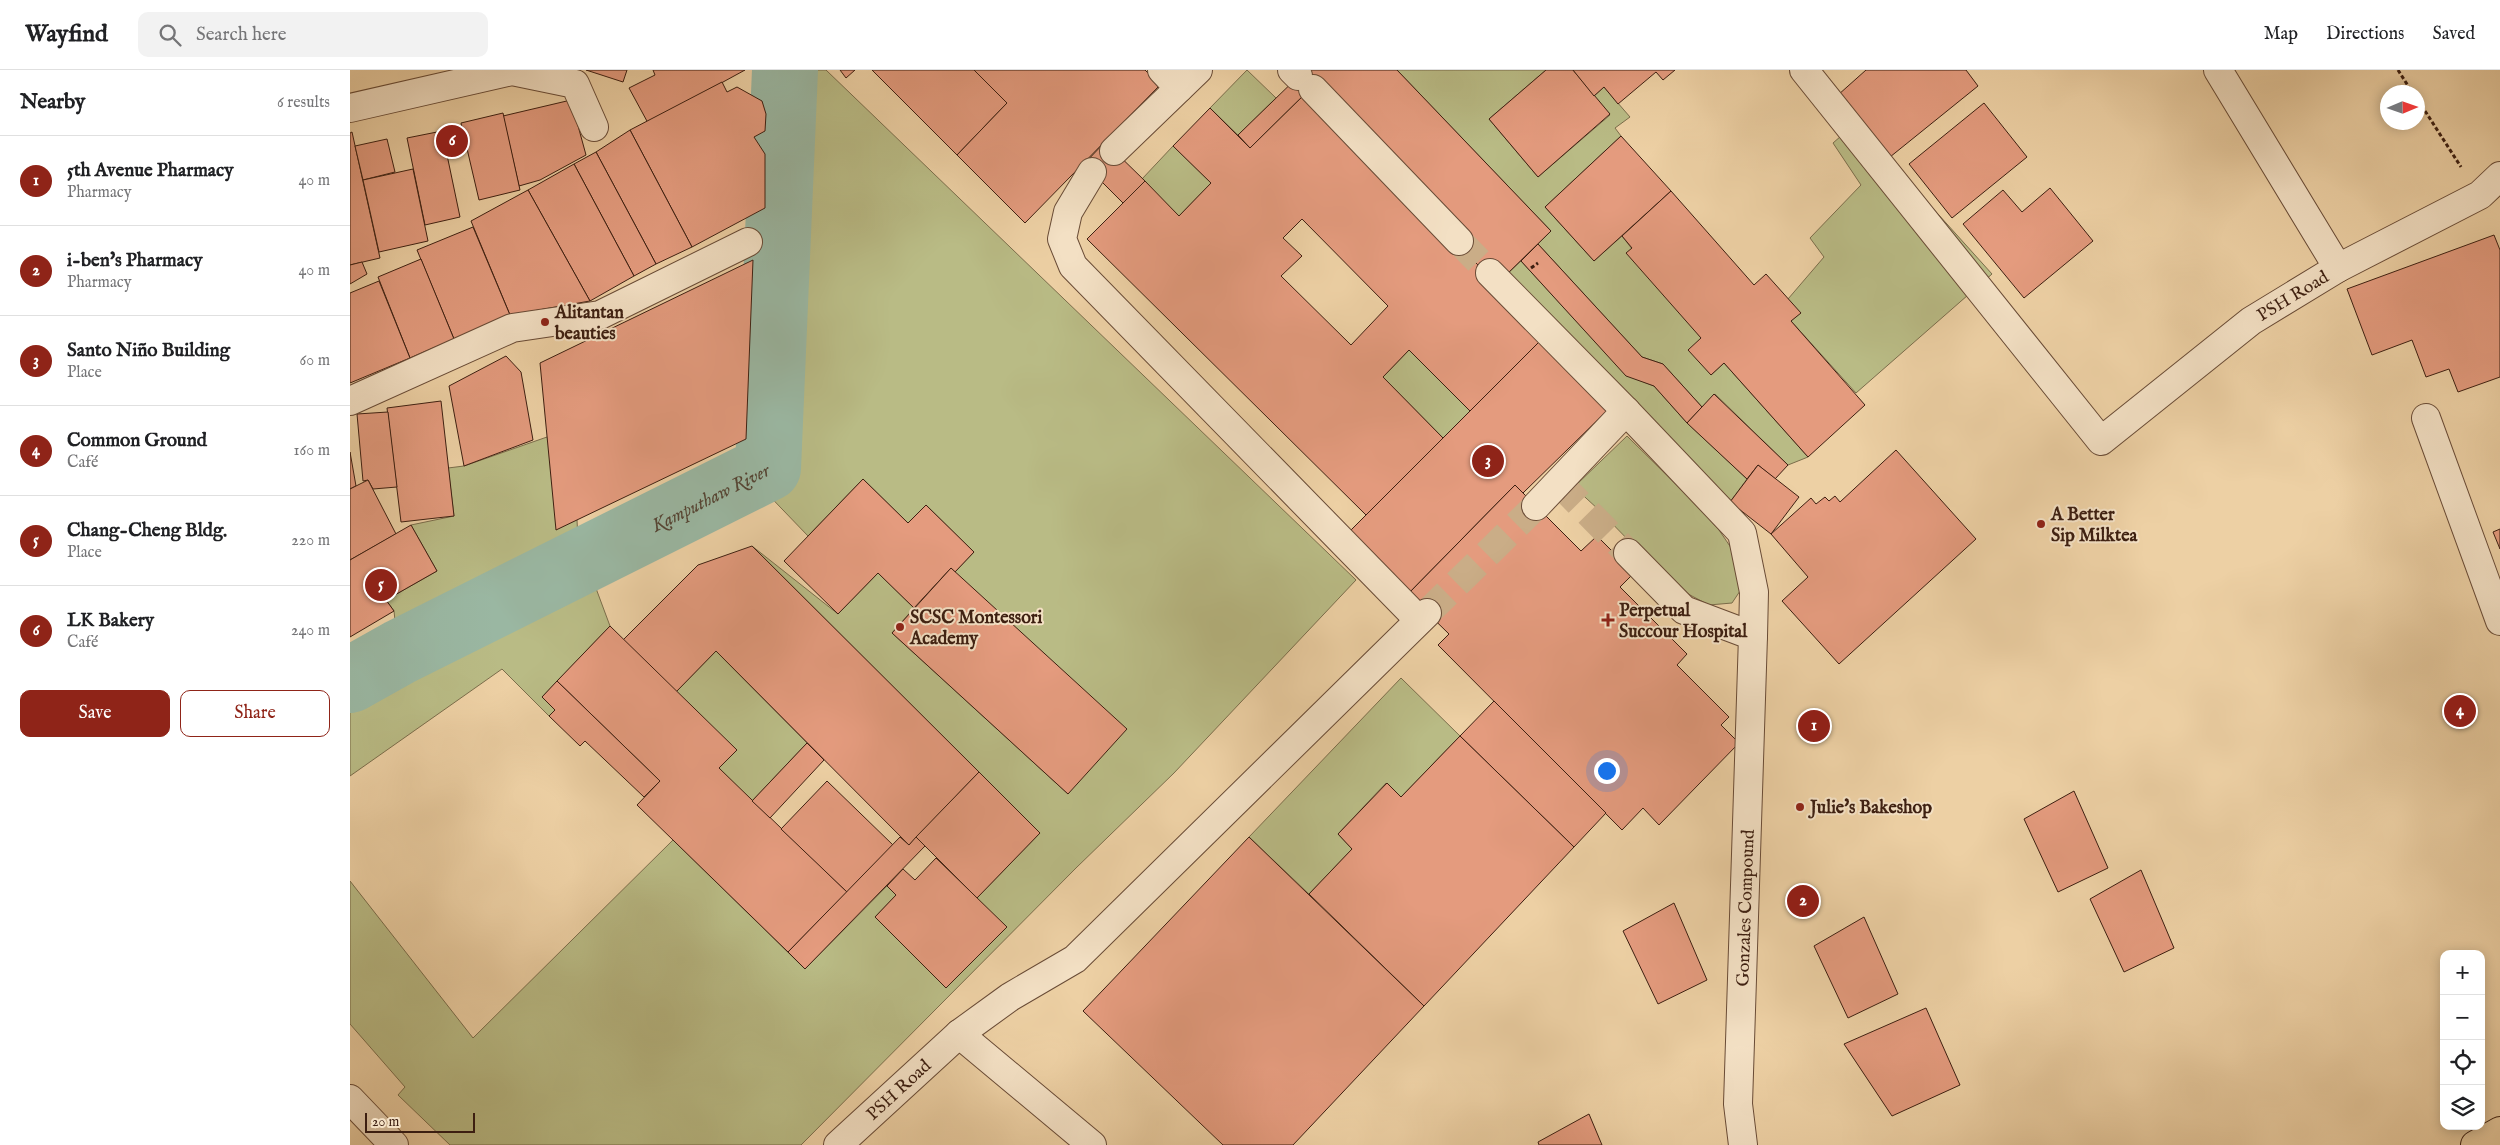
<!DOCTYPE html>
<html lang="en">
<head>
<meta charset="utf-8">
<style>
  :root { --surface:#fff; --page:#f2f2f2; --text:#202124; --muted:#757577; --line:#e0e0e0; --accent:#8f2418 }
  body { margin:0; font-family:"IM FELL English",serif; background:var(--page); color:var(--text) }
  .controls { position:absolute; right:15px; bottom:15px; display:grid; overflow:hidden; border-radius:10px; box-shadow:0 2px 12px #0003 }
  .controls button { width:45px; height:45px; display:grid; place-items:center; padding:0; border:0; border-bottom:1px solid var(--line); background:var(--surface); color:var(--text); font:25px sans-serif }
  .compass { position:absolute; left:2030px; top:15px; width:45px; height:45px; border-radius:50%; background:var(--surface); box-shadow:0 2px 12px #0003; rotate:88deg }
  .scale { position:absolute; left:15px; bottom:12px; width:110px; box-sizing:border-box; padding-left:5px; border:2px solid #3d1f11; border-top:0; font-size:14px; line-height:18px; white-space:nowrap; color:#3d1f11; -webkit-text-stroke:4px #f3e0c4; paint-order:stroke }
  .you { position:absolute; left:1256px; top:700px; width:18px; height:18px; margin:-12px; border:4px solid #fff; border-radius:50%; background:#1a73e8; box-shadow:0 0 0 8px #1a73e833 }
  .badge { display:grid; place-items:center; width:32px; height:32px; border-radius:50%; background:var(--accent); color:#fff; font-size:16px; font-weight:700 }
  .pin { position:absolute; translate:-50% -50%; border:2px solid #fff; box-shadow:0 1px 5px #0006 }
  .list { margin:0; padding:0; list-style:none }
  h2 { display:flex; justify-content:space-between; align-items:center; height:65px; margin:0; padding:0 20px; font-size:21px }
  h2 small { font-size:16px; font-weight:400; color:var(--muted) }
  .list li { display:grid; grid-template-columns:32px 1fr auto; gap:15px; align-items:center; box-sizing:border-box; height:90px; padding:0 20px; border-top:1px solid var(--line) }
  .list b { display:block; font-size:19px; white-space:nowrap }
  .list p { margin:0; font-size:16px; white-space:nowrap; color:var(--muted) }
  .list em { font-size:16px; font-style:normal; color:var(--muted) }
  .actions { display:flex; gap:10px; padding:15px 20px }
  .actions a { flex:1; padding:11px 0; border:1px solid var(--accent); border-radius:10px; text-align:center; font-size:18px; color:var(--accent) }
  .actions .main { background:var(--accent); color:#fff }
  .icon { flex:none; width:28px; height:28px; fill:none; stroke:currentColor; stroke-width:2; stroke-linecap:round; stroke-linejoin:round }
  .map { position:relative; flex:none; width:2150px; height:1075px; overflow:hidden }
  header { display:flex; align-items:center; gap:30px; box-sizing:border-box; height:70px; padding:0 25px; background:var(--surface); border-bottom:1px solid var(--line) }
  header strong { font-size:24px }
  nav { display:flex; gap:28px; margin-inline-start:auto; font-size:18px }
  .search { width:350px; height:45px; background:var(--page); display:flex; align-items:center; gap:12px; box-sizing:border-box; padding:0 18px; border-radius:10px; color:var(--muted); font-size:19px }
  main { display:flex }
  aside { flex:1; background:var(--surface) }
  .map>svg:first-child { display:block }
</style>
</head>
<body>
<header>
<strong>Wayfind</strong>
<div class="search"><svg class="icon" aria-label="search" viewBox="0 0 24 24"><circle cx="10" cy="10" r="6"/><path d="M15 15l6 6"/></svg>Search here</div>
<nav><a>Map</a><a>Directions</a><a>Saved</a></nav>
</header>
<main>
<aside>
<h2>Nearby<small>6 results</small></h2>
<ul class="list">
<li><span class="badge">1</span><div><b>5th Avenue Pharmacy</b><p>Pharmacy</p></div><em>40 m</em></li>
<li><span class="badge">2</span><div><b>i-ben's Pharmacy</b><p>Pharmacy</p></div><em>40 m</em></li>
<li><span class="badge">3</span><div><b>Santo Niño Building</b><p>Place</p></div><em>60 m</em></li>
<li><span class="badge">4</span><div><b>Common Ground</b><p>Café</p></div><em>160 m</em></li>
<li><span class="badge">5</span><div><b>Chang-Cheng Bldg.</b><p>Place</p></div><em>220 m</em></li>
<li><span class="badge">6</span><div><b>LK Bakery</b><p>Café</p></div><em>240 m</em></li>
</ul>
<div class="actions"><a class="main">Save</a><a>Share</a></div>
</aside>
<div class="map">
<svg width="2150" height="1075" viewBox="0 0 2150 1075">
  <rect width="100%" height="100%" fill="#edd0a4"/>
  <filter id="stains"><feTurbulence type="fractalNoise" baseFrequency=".004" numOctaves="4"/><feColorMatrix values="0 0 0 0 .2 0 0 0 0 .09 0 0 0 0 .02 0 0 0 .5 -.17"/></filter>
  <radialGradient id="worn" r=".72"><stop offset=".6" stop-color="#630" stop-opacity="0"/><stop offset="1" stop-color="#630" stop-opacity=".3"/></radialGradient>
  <g fill="#b9bb85" stroke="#7b6d4b">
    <path d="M424,0H476L1006,510L824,703L726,798L451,1075H100L48,1025L55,1017L0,954V811L123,968L323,770L455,899L537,816L546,825L525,847L596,918L656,857L627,828L690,763L402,476L488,544L528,503L564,538L542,563L718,724L605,502L624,482L576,435L558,453L513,409L458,466L407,413Z"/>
    <path d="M897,0L926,28L888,65L860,38Z"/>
    <path d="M1047,0H1196L1139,49L1188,107L1260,45L1244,26L1254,17L1280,47L1265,58L1271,66L1195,137L1244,191L1272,166L1351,268L1361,305L1374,293L1458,387L1438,395L1365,324L1352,337L1313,294L1292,287L1188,174L1201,161Z"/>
    <path d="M1506,53L1642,204L1506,323L1441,251L1450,243L1438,229L1474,187L1460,168L1511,115L1483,73Z"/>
    <path d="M823,76L861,113L829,146L792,109Z"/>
    <path d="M1171,191L1276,305L1304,316L1337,353L1397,409L1380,432L1154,207Z"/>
    <path d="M1059,280L1120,341L1093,368L1033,307Z"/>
    <path d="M1277,366L1342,430L1369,460L1388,488L1390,521L1382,533L1359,535L1323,516L1249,440L1224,417Z"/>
    <path d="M197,367L227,450L228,470L260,556L192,627L205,640L199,646L152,599L0,706V583L46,560L44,541L36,530L87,501L61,455L104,446L98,398L114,396Z"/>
    <path d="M366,581L457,673L402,731L369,698L326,622Z"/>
    <path d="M1051,608L1110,666L1051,727L1036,713L988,764L1002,779L959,824L899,767Z"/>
  </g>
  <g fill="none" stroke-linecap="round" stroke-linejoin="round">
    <path stroke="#9ab7a2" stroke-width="66" id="s1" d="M0,610L50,582L418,398L435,0"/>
  </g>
  <g fill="#e49b7e" stroke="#3d1f11" fill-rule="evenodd">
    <path d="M236,0H277L273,12Z"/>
    <path d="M303,0H395L298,53L279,18L305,5Z"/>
    <path d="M490,0H505L496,8Z"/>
    <path d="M522,0H624L657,33L607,85Z"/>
    <path d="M624,0H795L810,15L675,153L607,85L657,33Z"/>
    <path d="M955,0H1047L1201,161L1154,207L1138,206L956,23L900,78L888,65Z"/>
    <path d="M1196,0H1223L1260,44L1188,107L1139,49Z"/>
    <path d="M1223,0H1325L1313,10L1306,2L1268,34L1254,17L1244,26Z"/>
    <path d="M1516,0H1616L1628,16L1540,87L1488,25Z"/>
    <path d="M372,12L377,22L387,17L412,31L416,44L415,61L404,67L415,84V138L342,177L280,60Z"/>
    <path d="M956,23L1197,264L1120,341L1059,280L1033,307L1093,368L1016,445L737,169L795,111L829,146L861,113L823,76L860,38L900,78ZM952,149L1038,236L1001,275L931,206L952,186L933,168Z"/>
    <path d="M221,30L236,85L190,110L169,116L153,46Z"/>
    <path d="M1634,33L1677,87L1602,148L1559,94Z"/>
    <path d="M153,43L170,120L129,130L111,53Z"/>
    <path d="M280,60L342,177L306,194L246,82Z"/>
    <path d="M92,61L110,147L75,155L57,68Z"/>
    <path d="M2,62L30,188L0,195V63Z"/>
    <path d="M1271,66L1321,121L1244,191L1195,137Z"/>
    <path d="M37,69L45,102L13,110L5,76Z"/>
    <path d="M755,72L795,111L773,133L734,94Z"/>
    <path d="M246,82L306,194L284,206L224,94Z"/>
    <path d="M224,94L284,206L240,231L178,120Z"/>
    <path d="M63,99L78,171L29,182L13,110Z"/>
    <path d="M1700,118L1743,171L1674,228L1613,154L1653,120L1672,142Z"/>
    <path d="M178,120L240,231L160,245L121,151Z"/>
    <path d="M1321,121L1404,215L1416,204L1451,243L1441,251L1515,335L1458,387L1374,293L1361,305L1338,280L1351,268L1276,183L1282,178L1272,166Z"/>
    <path d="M123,157L160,245L104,269L67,180Z"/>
    <path d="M2144,165L2150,180V307L2108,322L2099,299L2076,307L2062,270L2022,285L1997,219Z"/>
    <path d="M1188,174L1292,287L1313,294L1352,337L1337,353L1304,316L1276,306L1171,191Z"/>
    <path d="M71,189L104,269L60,288L28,207Z"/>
    <path d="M403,190L396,369L206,460L190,293Z"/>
    <path d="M12,192L17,204L0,214V195Z"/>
    <path d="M29,211L60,288L0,313V223Z"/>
    <path d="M1197,264L1265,333L1173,423L1165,415L1058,524L998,463Z"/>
    <path d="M156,286L171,302L183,370L114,396L99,316Z"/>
    <path d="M1364,324L1438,395L1425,409L1408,395L1397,409L1337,353Z"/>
    <path d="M91,331L104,446L51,452L37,338Z"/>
    <path d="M38,342L47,417L23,419L18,410L13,411L7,344Z"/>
    <path d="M1546,380L1626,469L1489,594L1432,531L1458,507L1421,464L1461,428L1466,434L1475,427L1479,431L1485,426L1490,432Z"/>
    <path d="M0,382L6,416L0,419Z"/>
    <path d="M1408,395L1449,427L1421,464L1380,432Z"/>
    <path d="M513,409L558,453L576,435L624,482L605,502L601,498L564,538L528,503L488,544L434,491Z"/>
    <path d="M18,410L46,464L0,490V419Z"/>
    <path d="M1165,415L1231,481L1247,466L1284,503L1270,517L1337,584L1327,595L1379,647L1371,655L1389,673L1309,755L1293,738L1272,760L1088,575L1099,564L1058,524Z"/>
    <path d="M61,455L87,501L36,530L44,541L0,567V490Z"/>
    <path d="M2150,459V479L2143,462Z"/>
    <path d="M402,476L629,702L559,775L366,581L326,622L273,570L348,495Z"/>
    <path d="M601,498L777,659L718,724L542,563Z"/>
    <path d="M260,556L387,680L369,698L497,822L438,882L287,735L310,711L207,611Z"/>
    <path d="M207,611L310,711L294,727L235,671L230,676L199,646L205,640L192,627Z"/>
    <path d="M1144,631L1256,743L1224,777L1110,666Z"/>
    <path d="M1110,666L1224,777L1074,936L959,824L1002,779L988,764L1037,713L1051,727Z"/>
    <path d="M457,673L474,690L420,748L402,731Z"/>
    <path d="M629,702L690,763L627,828L566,767Z"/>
    <path d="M477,711L543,775L497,822L431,759Z"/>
    <path d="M1724,721L1758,798L1708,822L1674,749Z"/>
    <path d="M550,767L559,775L566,767L575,776L455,899L438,882Z"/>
    <path d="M899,767L1074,936L943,1075H873L733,941Z"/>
    <path d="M586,788L657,857L596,918L525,847L546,825L537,816L553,799L565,810Z"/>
    <path d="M1791,800L1824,878L1774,902L1740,829Z"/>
    <path d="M1324,833L1357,910L1308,934L1273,861Z"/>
    <path d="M1514,847L1548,924L1498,948L1464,876Z"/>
    <path d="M1576,938L1610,1015L1542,1046L1494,974Z"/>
    <path d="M1239,1044L1252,1075H1189L1188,1072Z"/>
  </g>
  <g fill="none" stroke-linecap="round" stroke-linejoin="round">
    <g stroke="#caad87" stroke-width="28" stroke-dasharray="28 14" stroke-linecap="butt">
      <path d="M1109,171L1140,203"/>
      <path d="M1209,413L1278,483"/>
      <path d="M1077,543L1186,436"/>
    </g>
    <defs>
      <g id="minor">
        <path d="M812,0L829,18"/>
        <path d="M942,0L948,6"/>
        <path id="s2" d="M1454,0L1751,371L1901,251L1988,198L2130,125L2150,106"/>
        <path d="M1868,0L1988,198"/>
        <path d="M963,19L1109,171"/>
        <path d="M0,38L162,1L225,14L244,57"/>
        <path d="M764,81L848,0"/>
        <path d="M742,102L718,142L712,169L723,196L1069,550"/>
        <path d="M1140,203L1276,341L1392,463L1404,522L1403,566"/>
        <path d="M0,331L162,258L250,245L398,172"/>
        <path d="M2076,348L2150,551"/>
        <path d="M1186,436L1276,341"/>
        <path d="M1278,483L1334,540L1403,566L1388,1034L1393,1075"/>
        <path d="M609,964L742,1075"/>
        <path d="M0,1029L44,1075"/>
        <path id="s3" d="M488,1075L609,964L660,927L725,889L1077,543"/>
      </g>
      <path id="major" d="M2125,1075L2150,1061"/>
    </defs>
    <use href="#minor" stroke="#694b36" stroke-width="30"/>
    <use href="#major" stroke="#3d1f11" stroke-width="30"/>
    <g stroke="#3d1f11" stroke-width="3" stroke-dasharray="4 2.5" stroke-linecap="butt">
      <path d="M2048,0L2062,22"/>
      <path d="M2068,30L2111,97"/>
      <path d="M1181,198L1188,193"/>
    </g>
    <use href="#minor" stroke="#f3e0c4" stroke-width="28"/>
    <use href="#major" stroke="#edd0a4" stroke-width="28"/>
  </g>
  <g fill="#8f2418" stroke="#f3e0c4" stroke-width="2">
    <circle cx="195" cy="252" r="5"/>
    <circle cx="1691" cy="454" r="5"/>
    <path d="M1255.5 542.5h5v5h5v5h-5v5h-5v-5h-5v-5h5z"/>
    <circle cx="550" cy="557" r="5"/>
    <circle cx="1450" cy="737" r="5"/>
  </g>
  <g text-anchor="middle" stroke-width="4" stroke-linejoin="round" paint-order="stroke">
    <g font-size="18" fill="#3d1f11" stroke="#f3e0c4">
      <text dy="6" stroke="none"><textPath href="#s2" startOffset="716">PSH Road</textPath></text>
      <text transform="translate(1395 838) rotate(-88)" y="6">Gonzales Compound</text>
      <text dy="6" stroke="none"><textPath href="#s3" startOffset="82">PSH Road</textPath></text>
    </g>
    <g font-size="18" font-weight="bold" fill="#3d1f11" stroke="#f3e0c4" text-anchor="start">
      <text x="205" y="248">Alitantan<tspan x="205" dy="21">beauties</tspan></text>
      <text x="1701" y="450">A Better<tspan x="1701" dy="21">Sip Milktea</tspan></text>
      <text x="1269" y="546">Perpetual<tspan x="1269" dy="21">Succour Hospital</tspan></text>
      <text x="560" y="553">SCSC Montessori<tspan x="560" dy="21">Academy</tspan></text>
      <text x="1460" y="743">Julie's Bakeshop</text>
    </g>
    <g font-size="19" font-style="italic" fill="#544535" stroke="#f3e0c4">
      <text dy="7" stroke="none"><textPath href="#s1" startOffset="404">Kamputhaw River</textPath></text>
    </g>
  </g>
  <rect width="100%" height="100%" filter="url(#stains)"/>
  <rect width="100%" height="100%" fill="url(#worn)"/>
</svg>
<div class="controls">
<button>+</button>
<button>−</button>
<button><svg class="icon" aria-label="locate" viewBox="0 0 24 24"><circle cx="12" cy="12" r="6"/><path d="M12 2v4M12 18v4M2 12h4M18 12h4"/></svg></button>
<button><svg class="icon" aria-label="layers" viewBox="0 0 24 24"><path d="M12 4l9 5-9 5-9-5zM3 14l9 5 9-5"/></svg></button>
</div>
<svg class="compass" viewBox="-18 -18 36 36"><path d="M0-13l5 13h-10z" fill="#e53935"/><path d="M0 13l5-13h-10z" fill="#757577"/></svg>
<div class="scale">20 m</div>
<div class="you"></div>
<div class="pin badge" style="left:1464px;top:656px">1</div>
<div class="pin badge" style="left:1453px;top:831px">2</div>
<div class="pin badge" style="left:1138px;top:391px">3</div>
<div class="pin badge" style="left:2110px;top:641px">4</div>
<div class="pin badge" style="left:31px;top:515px">5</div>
<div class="pin badge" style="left:102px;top:71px">6</div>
</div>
</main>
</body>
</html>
